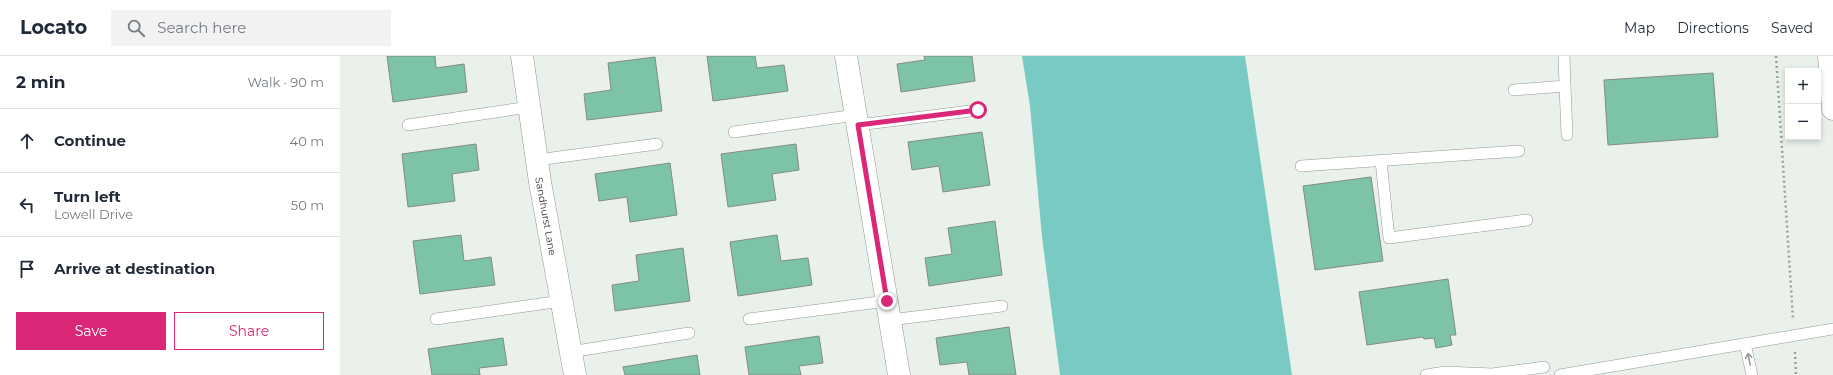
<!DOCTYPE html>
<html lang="en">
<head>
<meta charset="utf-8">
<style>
  :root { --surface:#fff; --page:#f2f2f3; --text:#1f2937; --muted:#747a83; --line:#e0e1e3; --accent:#db2777 }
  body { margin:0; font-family:Montserrat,sans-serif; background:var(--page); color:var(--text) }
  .controls { position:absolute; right:12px; top:12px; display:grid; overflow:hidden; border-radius:0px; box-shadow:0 2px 6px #0003 }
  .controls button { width:36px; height:36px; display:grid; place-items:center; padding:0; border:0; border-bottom:1px solid var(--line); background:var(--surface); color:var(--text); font:20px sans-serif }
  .stop { position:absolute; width:12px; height:12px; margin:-9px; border:3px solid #db2777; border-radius:50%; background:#fff }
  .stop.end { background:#db2777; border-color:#fff; box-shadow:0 1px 4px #0008 }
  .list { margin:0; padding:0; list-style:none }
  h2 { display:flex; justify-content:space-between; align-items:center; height:52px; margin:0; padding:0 16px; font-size:17px }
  h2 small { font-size:13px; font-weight:400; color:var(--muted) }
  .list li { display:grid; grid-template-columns:26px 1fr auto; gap:12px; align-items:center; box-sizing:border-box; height:64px; padding:0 16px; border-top:1px solid var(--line) }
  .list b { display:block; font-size:15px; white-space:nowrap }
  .list p { margin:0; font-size:13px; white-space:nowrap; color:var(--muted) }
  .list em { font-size:13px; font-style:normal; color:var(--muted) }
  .actions { display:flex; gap:8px; padding:12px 16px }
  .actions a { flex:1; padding:9px 0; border:1px solid var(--accent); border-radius:0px; text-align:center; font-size:14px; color:var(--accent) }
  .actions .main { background:var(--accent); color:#fff }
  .icon { flex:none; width:22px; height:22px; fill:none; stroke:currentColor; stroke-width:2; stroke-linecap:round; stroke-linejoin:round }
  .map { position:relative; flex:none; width:1493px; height:319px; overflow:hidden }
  header { display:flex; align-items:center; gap:24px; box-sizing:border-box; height:56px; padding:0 20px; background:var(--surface); border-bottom:1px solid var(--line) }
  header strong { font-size:19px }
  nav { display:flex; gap:22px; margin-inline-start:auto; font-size:14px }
  .search { width:280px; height:36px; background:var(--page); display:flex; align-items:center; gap:10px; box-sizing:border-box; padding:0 14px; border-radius:0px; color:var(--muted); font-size:15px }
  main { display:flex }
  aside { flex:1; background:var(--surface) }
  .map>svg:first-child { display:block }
</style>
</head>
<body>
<header>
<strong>Locato</strong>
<div class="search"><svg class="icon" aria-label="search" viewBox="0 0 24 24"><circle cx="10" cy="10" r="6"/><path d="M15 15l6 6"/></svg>Search here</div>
<nav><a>Map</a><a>Directions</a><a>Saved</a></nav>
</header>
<main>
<aside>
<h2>2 min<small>Walk · 90 m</small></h2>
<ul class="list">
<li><svg class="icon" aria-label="ahead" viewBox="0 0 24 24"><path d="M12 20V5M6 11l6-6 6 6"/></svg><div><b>Continue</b></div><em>40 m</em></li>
<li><svg class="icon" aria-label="left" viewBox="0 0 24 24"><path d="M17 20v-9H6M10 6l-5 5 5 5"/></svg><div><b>Turn left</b><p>Lowell Drive</p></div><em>50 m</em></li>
<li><svg class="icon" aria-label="arrive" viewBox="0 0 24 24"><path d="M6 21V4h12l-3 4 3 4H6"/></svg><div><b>Arrive at destination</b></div></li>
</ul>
<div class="actions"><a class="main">Save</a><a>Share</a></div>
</aside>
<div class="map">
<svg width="1493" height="319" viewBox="0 0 1493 319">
  <rect width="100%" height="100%" fill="#eaf1eb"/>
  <path fill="#79cac3" d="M682,0H905L952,319H720L702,181L690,50Z"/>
  <g fill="#7dc3a8" stroke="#828b87">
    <path d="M47,0H95L96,12L124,8L127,36L53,46Z"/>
    <path d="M367,0H415L417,12L444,9L448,35L373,45Z"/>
    <path d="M584,0H632L635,25L561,36L557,8L585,4Z"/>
    <path d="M315,1L322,55L247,64L244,38L271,34L268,7Z"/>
    <path d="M1373,17L1378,81L1268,89L1264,24Z"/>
    <path d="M642,76L650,129L603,136L599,110L572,114L568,86Z"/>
    <path d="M136,88L139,114L112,118L115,145L68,151L62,98Z"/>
    <path d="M456,88L459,114L432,118L436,144L388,151L381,98Z"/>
    <path d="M330,107L337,159L290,166L287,141L259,145L255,118Z"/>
    <path d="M1031,121L1043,205L975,214L963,130Z"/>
    <path d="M655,165L662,219L589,230L585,202L612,198L608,172Z"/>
    <path d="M121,179L124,205L151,201L155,229L80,238L73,185Z"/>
    <path d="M437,179L441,205L468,202L472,229L398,240L390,186Z"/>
    <path d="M343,192L350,245L275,255L272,229L299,225L296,199Z"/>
    <path d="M1108,223L1116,279H1110L1112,289L1096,292L1094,282L1084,283L1083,281L1027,289L1019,236Z"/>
    <path d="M669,271L676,319H629L627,306L600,309L596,282Z"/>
    <path d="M479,280L483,307L459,310L461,319H409L405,291Z"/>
    <path d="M163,282L167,309L139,312L140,319H92L88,293Z"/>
    <path d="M357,299L360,319H285L283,311Z"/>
  </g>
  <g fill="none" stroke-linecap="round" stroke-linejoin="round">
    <defs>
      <g id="service">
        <path d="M1225,30L1227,79"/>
        <path d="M1174,34L1225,30L1224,0"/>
        <path d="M68,69L189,51"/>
        <path d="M518,69L638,54"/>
        <path d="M394,76L516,59"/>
        <path d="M197,104L317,88"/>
        <path d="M1041,105L1049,182L1187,164"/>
        <path d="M961,110L1179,95"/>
        <path d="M96,263L221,245"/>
        <path d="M409,263L547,245"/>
        <path d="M550,264L662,250"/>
        <path d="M1405,288L1412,319"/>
        <path d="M230,296L349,277"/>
        <path d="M1086,319L1105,316L1152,318L1204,311"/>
        <path d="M1220,319L1493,273"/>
      </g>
      <g id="minor">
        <path id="s1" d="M182,0L200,126L235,319"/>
        <path d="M506,0L559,319"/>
      </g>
      <path id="secondary" d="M1489,0L1493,53"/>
    </defs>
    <use href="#service" stroke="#929993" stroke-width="12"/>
    <use href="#minor" stroke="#929993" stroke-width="23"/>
    <use href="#secondary" stroke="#929993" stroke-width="23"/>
    <g stroke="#9b9f9b" stroke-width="2.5" stroke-dasharray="2 3" stroke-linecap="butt">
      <path d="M1436,0L1453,263"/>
      <path d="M1455,296L1456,319"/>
    </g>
    <use href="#service" stroke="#fff" stroke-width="11"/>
    <use href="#minor" stroke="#fff" stroke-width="22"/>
    <use href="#secondary" stroke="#fff" stroke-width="22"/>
  </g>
  <defs><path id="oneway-shaft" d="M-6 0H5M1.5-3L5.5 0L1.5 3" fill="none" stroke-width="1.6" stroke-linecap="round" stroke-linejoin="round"/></defs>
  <use stroke="#9a9a9a" href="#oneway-shaft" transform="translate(1409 303) rotate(-102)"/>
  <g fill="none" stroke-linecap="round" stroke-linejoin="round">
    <path stroke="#db2777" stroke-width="5" d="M547,245L518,69L638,54"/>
  </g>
  <g text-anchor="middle" stroke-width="3" stroke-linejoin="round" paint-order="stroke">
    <g font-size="10" fill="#343634" stroke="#eaf1eb">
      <text dy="4" stroke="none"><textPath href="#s1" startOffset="162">Sandhurst Lane</textPath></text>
    </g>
  </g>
</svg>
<div class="controls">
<button>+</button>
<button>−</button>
</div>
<div class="stop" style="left:638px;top:54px"></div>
<div class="stop end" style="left:547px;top:245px"></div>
</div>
</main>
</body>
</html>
